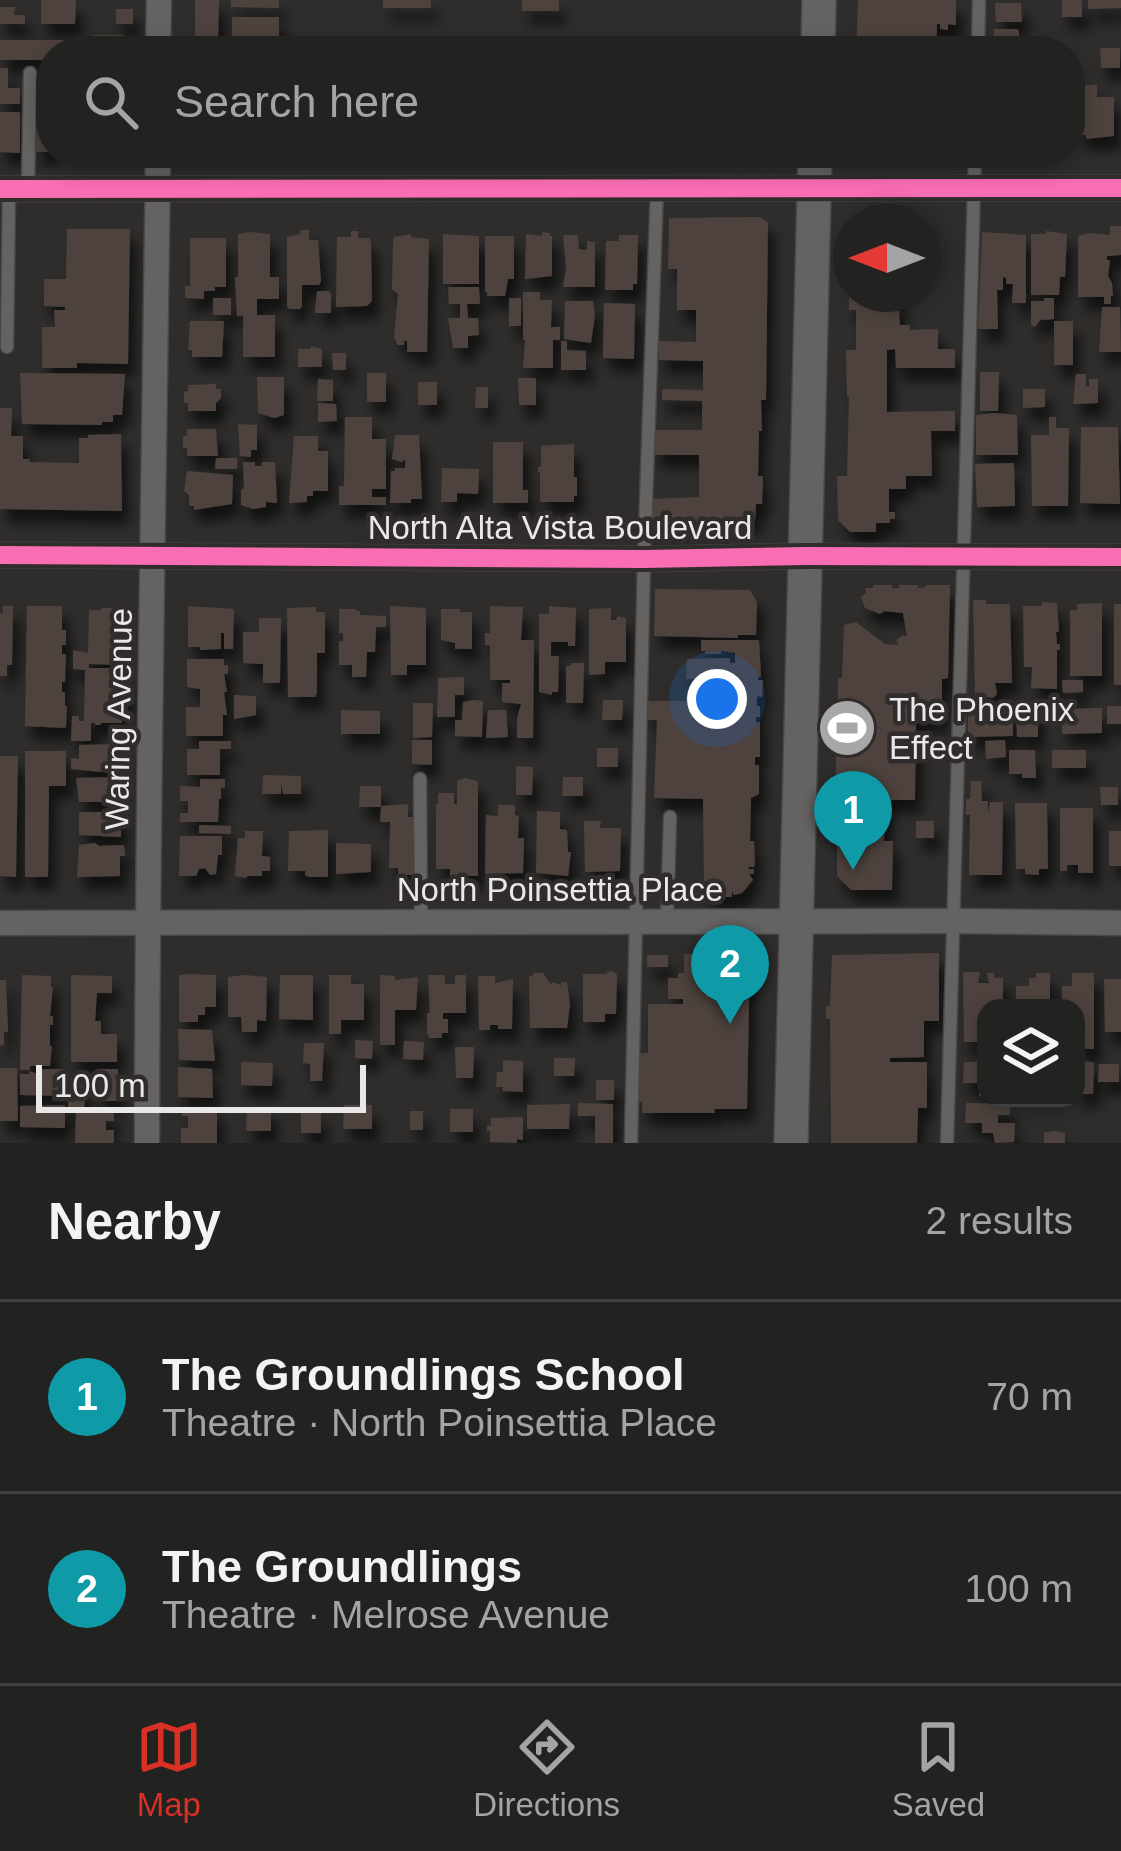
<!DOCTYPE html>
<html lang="en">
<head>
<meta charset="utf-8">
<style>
  :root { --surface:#222221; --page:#2e2f2e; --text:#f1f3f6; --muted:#a2a4a5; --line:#3f3f3f; --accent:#d93025 }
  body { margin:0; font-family:Helvetica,sans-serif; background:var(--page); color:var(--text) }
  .controls { position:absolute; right:36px; bottom:36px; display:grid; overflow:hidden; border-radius:24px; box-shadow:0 6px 18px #0003 }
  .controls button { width:108px; height:108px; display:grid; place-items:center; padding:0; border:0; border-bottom:3px solid var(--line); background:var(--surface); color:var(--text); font:60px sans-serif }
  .compass { position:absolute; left:833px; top:204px; width:108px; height:108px; border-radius:50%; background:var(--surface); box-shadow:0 6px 18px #0003; rotate:270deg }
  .scale { position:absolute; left:36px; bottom:30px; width:330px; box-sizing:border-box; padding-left:12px; border:6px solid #e9e7e7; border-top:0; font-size:33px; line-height:42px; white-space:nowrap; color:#e9e7e7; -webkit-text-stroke:9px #2f2c2b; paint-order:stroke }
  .you { position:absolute; left:717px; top:699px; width:42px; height:42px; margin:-30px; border:9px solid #fff; border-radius:50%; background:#1a73e8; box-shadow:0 0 0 18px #1a73e833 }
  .badge { display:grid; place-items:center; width:78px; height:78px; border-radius:50%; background:var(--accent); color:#fff; font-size:39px; font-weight:700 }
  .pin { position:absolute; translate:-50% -99px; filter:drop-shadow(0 3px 6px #0008) }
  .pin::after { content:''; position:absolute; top:63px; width:42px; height:36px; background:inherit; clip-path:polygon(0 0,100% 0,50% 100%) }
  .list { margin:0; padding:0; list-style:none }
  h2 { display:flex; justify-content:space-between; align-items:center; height:156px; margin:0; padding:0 48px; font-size:51px }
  h2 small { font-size:39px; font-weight:400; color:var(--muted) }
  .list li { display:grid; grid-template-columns:78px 1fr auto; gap:36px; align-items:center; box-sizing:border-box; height:192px; padding:0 48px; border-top:3px solid var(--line) }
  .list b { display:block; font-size:45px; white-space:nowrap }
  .list p { margin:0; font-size:39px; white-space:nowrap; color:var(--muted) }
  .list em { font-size:39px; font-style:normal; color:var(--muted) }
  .icon { flex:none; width:66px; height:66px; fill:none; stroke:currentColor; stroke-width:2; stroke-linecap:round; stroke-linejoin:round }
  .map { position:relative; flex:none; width:1121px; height:1143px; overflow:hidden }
  .search { position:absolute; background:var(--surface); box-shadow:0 6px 18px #0003; left:36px; right:36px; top:36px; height:132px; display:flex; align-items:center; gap:30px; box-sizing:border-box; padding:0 42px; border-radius:48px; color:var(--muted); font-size:45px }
  .sheet { height:540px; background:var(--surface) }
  nav { display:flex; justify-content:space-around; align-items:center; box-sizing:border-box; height:168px; border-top:3px solid var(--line); background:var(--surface); font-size:33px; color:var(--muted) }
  nav a { display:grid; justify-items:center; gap:6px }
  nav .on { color:var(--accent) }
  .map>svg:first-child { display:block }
</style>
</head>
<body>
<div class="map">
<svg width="1121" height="1143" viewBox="0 0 1121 1143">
  <defs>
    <filter id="shadow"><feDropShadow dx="7" dy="13" stdDeviation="6" flood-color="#0009"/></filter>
  </defs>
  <rect width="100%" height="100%" fill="#2e2d2c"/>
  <g fill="#4d433d" filter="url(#shadow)">
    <path d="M41,0H76L75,24H41Z"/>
    <path d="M195,0H219L218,40H195Z"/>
    <path d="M231,0H279V8L231,7Z"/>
    <rect x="383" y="0" width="48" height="8"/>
    <rect x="522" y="0" width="37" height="11"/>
    <path d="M858,0H956V25L948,24V30L940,29V24H937L936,51H856Z"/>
    <rect x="1062" y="0" width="20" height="17"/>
    <path d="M1088,0H1121V8L1088,9Z"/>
    <path d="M995,3H1021L1022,22H996Z"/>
    <path d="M0,7H15L14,15H25V24H0Z"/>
    <rect x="116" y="9" width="17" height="15"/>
    <rect x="232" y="17" width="47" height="24"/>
    <path d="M994,29H1017L1019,32V51H993Z"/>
    <rect x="93" y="35" width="30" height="16"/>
    <path d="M0,40H71V51H51V60H0Z"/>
    <path d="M1100,48H1120V68H1101Z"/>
    <path d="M0,68H8V88H20V104H0Z"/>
    <path d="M42,82H51V104H38V87H42Z"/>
    <path d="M1077,85H1097V97H1114V136L1086,139V135H1077Z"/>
    <path d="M0,112H20V153L0,152Z"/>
    <path d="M37,112H51V152H36Z"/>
    <path d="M866,215L911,217V222H859Z"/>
    <path d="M759,217L768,222L766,400H761L762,431H759L758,476H763L762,504H756L755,521L653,524V499L699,497V455H654V430H702V401L662,400V389L703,390V361L659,360V341L696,342V310H677V269H668L669,218Z"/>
    <path d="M1110,226H1121V255L1107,256V260H1110L1108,276L1112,283L1113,296H1111V304H1104V297H1078V236L1089,233L1110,235Z"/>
    <path d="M67,229H130L128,364L77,363V368H42V327H55L54,310H65V307L44,306V279H66Z"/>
    <path d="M300,230H309V240H318L321,281L319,285H302V306L300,309H289L287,306V237L300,234Z"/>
    <path d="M351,231H358V238H370L371,243L372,301L367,306L336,307L337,237H351Z"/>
    <path d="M1046,231L1067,234L1065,277H1060L1059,295H1031V234H1046Z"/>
    <path d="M250,232L270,234V277H279V299H257V315H275V357H243V316H237L235,277H238V234Z"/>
    <path d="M542,232L550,233V236H552V276L525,279L526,234L542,236Z"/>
    <path d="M982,232L1026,235V303H1012L1013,284H1006V278L1003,277V290H997L998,329H978Z"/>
    <path d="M411,234V237L429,239L427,352H407V341H404V345H398L394,337L398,294L392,289L393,242L394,237Z"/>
    <path d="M443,234L479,236V284H443Z"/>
    <path d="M563,235H578L579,249L587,250V241L595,242V287H563L566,269Z"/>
    <path d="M619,235H638L637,284H633V290H605L606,241H619Z"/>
    <path d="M485,236H514V279H508L505,296H487V292H485Z"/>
    <path d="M190,238H226V287H215V291H204V299L185,298V286H190Z"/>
    <path d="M448,287H479L480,304H467L468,318H478L479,335L468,336V348H453L448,318H460V304H449Z"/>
    <path d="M317,291H329L331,294V313H315Z"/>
    <path d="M523,292H540V300H552L551,327H560V340H553V368H523L525,340H523Z"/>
    <path d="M849,294H898L900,325H910V330L938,329V349H955V368H896L895,349L887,350V412L955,411V431H931L932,476H906V489H889V512H895V519H890V523H876V532H850L838,520L837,476H847L849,397H847L846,350H856V310H849Z"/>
    <rect x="213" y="298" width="18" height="17"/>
    <rect x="509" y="298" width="12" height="28"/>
    <path d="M1044,298H1054V319L1040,320L1035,327L1031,325V301H1044Z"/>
    <path d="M565,301H593L595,315L591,343L564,339Z"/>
    <path d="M604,303L635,304L634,359L603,358Z"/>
    <path d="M1102,307H1120L1121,352H1099Z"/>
    <path d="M190,321H224L222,357H192V350H188Z"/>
    <rect x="1054" y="321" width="19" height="44"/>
    <path d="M561,341H567V350L586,351V370H561Z"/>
    <path d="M311,346L322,349V367H298V349H311Z"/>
    <path d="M332,353H346V370H333Z"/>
    <path d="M980,372H999L998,411H980Z"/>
    <path d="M20,373L125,374L122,415H113V422H102V425L22,424Z"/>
    <rect x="367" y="373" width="19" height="29"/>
    <path d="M1076,374H1086V386H1089V379H1098V403L1073,404Z"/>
    <path d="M257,377H284V415L274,418L258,413Z"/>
    <path d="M518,378H536V405H519Z"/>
    <path d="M318,379L333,380V401H317Z"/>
    <rect x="418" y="382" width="19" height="23"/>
    <path d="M216,384V389H221V398L216,403V411H188V403H184V392L188,391V385Z"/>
    <path d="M476,387H488V408H475Z"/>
    <path d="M1023,389H1045V407L1023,408Z"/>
    <path d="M318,403L336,404L337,421L318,422Z"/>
    <path d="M0,408H12L11,436H23V459H30V462L79,463V438H88V435L121,434L122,511L0,509Z"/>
    <path d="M995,413L1017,415L1018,455H976V415Z"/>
    <path d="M345,417H372V439H386V489H372V497H386V505H339V486H344Z"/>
    <path d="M1049,417H1056V428H1069L1068,506H1032L1031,435H1049Z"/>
    <path d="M238,424L257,425V450H251V457L240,456Z"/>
    <path d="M1081,427H1118L1120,504L1080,503Z"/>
    <path d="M187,429H216L218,456H187V448H183V436H187Z"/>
    <path d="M395,435H419L422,499H411V503H390L391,471H395V468H405V459L402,462L392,459Z"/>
    <path d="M294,436H318V451H328V491H313V496H307V502L289,503Z"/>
    <path d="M493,442H523V490H528V503H493Z"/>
    <path d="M574,444V477H577V496H574V502H540V472H538V467H541V446Z"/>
    <path d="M216,458H237V469H215Z"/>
    <path d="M243,462H255V466H262V462H275L277,503L266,502V507L253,509L241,505V490L244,488Z"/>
    <path d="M1014,463L1015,506L977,507L975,464Z"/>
    <path d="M442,468L479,469L478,494L457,493V502H441Z"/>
    <path d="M187,471L233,475L232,504L194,510V506H189V495L184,491Z"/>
    <path d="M873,585H892V588H899V585H918V588L926,587V585H950L948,678L942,679V719H916L915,800H885L884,841H893L892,890H851L837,876V840H834L838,678H842L844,625L856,622L885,644L899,645L896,640L903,635L907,637L903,613L884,611L880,614L865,608L861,597L866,593L865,588H873Z"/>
    <path d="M655,589L750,590L757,602L756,635H738V638L654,636Z"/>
    <path d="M973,600H986V604H1010L1012,683H995L997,694L993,698L975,695Z"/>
    <path d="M1042,602L1057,603L1059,632H1056L1057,644H1060V650H1057V689L1031,688L1032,667H1024L1023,606H1042Z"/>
    <path d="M1102,603V676H1070V610H1077V604Z"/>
    <rect x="1114" y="604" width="7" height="81"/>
    <path d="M3,606H13L12,665H7V676H0V613H3Z"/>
    <path d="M27,606H62V630H66V645H62V654H66L65,682H62V692H65V706H67L66,727L64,728L25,726Z"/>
    <path d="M188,606L234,609L233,649H224V633H221V649L200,650V647H188Z"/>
    <path d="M390,606L426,608V665H407V675H391Z"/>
    <path d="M490,606L523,607L521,640H534L533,738H517V718L521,704L502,702V683H510V680H490V645H485V633H490Z"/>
    <path d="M549,606L576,608L575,646H568V642H551V656H559L558,692H552V695L539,692V614H549Z"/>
    <path d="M316,607V612H325V653H317V693L315,697H288L287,608Z"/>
    <path d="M101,608H120L117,645H122V665L89,664V668H122V681L127,682L126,708H122V723H101V725H95V723H91V741H71L72,716H79V721H84L85,670L73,669V650L88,653L89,610H101Z"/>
    <path d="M611,608V620H616L618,616L626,618V662H605V674L589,675V609Z"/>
    <path d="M339,609H356V611H360V615L386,616V627H376L375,652H367L366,677H352V665H339V641H343V633H339Z"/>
    <path d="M441,609H460V612H472V649H455V643L441,640Z"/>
    <path d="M259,618H281L280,683H263V664L243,663V632H259Z"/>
    <path d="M701,640H759L761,677H758V680H763L762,697L757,696V706H760V717H756V722H760V757H755V765H759V794L751,798L750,841H754L755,861L754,867H749L748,869H754V874H749L753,880L742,893L734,895L732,891V897H706L704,891L703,799L654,798L657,720H647L648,701H686V696L707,697L704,683H708V679H686L687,659L730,658V663H735V653L721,651V654H705V651H701Z"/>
    <path d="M187,659H224V665H228V674H224L227,692H224L227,715H223V736H186V707H200V689L187,687Z"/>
    <path d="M571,663H584L583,703H566V666H571Z"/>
    <path d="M464,677V695H455V717H437L438,678Z"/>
    <path d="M1062,680H1083V692L1063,693Z"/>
    <path d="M234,695L256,696V715L234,719Z"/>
    <path d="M473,700L483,701L482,737L455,736V720H462L463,702Z"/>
    <path d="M603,700H623L622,720H602Z"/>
    <path d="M413,703H433L432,737L413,738Z"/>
    <rect x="1107" y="706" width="14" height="18"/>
    <path d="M1038,707V737H1017L1016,708Z"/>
    <path d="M1102,708V733L1062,734V709Z"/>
    <path d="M985,709H1013V736L968,737V711H985Z"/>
    <path d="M341,710L380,711V734H341Z"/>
    <path d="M488,710H506L508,737L486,738Z"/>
    <path d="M412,740H432V765L412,764Z"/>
    <path d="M1005,740L1006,757L986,759L985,741Z"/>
    <path d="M199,741H231V749H220V775H187V749H199Z"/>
    <path d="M121,744V770L102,769V772L71,769V758L79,759V745Z"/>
    <rect x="597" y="748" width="21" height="19"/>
    <path d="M1009,750H1035L1036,778H1022V774H1009Z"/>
    <rect x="1052" y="750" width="34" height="18"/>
    <path d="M25,751H66V786H49L48,877H25Z"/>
    <path d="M0,756H18L16,877L0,876Z"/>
    <path d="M516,766L533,767L532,795H516Z"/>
    <path d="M263,775L301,776V794H283L281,781V794H262Z"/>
    <path d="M120,777V802H79L76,778Z"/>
    <path d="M563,777H583V796H562Z"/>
    <path d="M464,778L478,781V876H450V869H436V804H438V793H454V804H457V781Z"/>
    <path d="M200,779H225V788H221V799H219L218,822H180V813H188V801H180V786L200,787Z"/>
    <path d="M971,781H981L982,801H988V814L990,802H1003L1002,875H969L970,815H966V799H970Z"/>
    <path d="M360,786H381V806L408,804V817H416V875H398V868H389L390,822H380L381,807H359Z"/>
    <path d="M1100,787H1118V805H1101Z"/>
    <path d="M1015,803H1047L1048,869H1039V875L1025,874V869H1016Z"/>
    <path d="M498,805H515V815L519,816L518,838H524L523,873L485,874L486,815L498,816Z"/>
    <path d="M1060,808H1093V873H1078V865H1067V871H1060Z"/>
    <path d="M102,810L121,811V837L79,835V812H102Z"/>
    <path d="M537,811L560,812V829L567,830L568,852H571L568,876L536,873Z"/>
    <path d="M584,821H601L600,828H621L620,871L585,872Z"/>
    <rect x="916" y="821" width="18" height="17"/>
    <path d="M199,825L231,826V834L199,833Z"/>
    <path d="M328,830V877H309L305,875V871H288L289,831Z"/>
    <path d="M245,831H263L262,856L270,857V871H262V876H247V878L235,876L238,838H245Z"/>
    <rect x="1109" y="831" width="12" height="35"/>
    <path d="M180,836H222V855H218L216,874L210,875L205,868L199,869L196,876H179Z"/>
    <path d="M95,843L99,846L124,845L125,856H120V876L77,877L79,845Z"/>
    <path d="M336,843L371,844V872L336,874Z"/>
    <path d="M750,953L747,1109H714L715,1113H642V1102H638L639,1053H648V1004H683V999H668V978H678V973H684V954Z"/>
    <path d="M939,953V1021H924V1057L890,1058V1062H927V1108H918L917,1143H831L830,1019H826V1006H830L832,955Z"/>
    <rect x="647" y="955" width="21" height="12"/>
    <path d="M613,971L617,975L616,1014H605V1022H583V974H607V972Z"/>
    <path d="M963,972H980L978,983H989L987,973H994V978H1003V1008H986V1020H979V1042H964Z"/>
    <path d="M533,973H543L551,985L552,982L561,985V982H567L570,1005L567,1028H530L529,976H533Z"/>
    <path d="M1036,973H1050V1008H1023V1002H1016V986H1029V978H1036Z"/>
    <path d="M1072,973H1094V1049H1076V1008H1062V986H1072Z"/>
    <path d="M192,974L216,975V1007H205V1015H198V1022H179V975Z"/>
    <path d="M22,975L51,976V987H53L50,1016H53V1025H50V1046H52L50,1066H30V1070H20Z"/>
    <path d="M71,975L112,976V993H97L95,1021H101V1034H117V1062H71Z"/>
    <path d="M245,975L267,977L266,1021L257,1020V1032H242L241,1017H228V977Z"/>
    <path d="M280,975H313V1020L279,1019Z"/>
    <path d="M329,975H351V984H364V1020H341V1034H329Z"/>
    <path d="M380,975L395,976V980L418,977L416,1010H395V1045H380Z"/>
    <path d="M428,975H445V984H455V975H466V1013H443V1019H448V1033H442V1038H429L427,1033V1013H430Z"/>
    <path d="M478,976H495V983L513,979L512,1029H498V1025H490V1030H479Z"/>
    <path d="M1104,979H1121V1032H1105Z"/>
    <path d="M0,980H6L8,1032H4V1045L0,1046Z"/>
    <path d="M178,1029L212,1030L215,1061L179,1060Z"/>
    <path d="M355,1040L373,1041L372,1059L355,1058Z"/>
    <path d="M404,1041L424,1042L423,1060L403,1059Z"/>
    <path d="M304,1043H324L322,1081H310V1064L303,1063Z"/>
    <path d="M455,1047H474L473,1078H456Z"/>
    <path d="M554,1058H575L574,1076H554Z"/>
    <path d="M1076,1059L1094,1063L1093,1094H1076Z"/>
    <path d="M503,1060L523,1061V1092L502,1091L503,1087H496L497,1072H503Z"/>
    <path d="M241,1062L273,1063L272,1086L241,1085Z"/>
    <path d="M964,1062H981V1067H986V1097L979,1096L980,1083H963Z"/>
    <path d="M1099,1064H1119V1082H1098Z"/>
    <path d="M178,1067L212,1069L213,1098L178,1097Z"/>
    <path d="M0,1068H17L18,1121H0Z"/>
    <path d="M38,1069H65L64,1096L20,1095V1074H29V1071L38,1074Z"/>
    <path d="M97,1069H118V1101H96Z"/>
    <rect x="596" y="1080" width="18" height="20"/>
    <path d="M68,1083L86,1084L84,1111H114V1121H106V1130H114V1143H75L76,1112H68Z"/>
    <path d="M578,1103L613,1104V1143H595V1116H578Z"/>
    <path d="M966,1103L1010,1104V1115H998V1123H1015L1014,1142L995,1143L993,1133H982V1123H965Z"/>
    <path d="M570,1104L569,1129H527V1105Z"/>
    <path d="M65,1105V1128L20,1127V1106Z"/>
    <path d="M344,1105H372V1129H343Z"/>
    <path d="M247,1107H271V1131H246Z"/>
    <path d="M182,1108H217V1143H181V1128H188V1116H182Z"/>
    <rect x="450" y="1109" width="23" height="23"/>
    <rect x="410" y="1111" width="13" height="19"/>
    <path d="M301,1112L321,1113V1133H301Z"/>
    <path d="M523,1117V1140L517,1139V1143L490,1142V1131H487V1126H491V1118Z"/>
    <path d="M1053,1131L1065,1133V1143H1044V1133Z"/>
  </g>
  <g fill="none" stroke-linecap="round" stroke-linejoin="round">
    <defs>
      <g id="lane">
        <path d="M978,51L979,0"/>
        <path d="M28,188L30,73"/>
        <path d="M7,347L9,189"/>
        <path d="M420,779L421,921"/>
        <path d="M667,921L670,817"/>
        <path d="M631,1143L644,559L657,188"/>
        <path d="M947,1143L975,153"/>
      </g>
      <g id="street">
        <path d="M158,51L159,0"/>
        <path d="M0,189L1121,188"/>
        <path d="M0,555L644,559L806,556L1121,557"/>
        <path d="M0,923L953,921L1121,923"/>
        <path d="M147,1143C147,813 154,483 158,153"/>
      </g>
      <g id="secondary">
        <path d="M818,51L819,0"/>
        <path d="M791,1143L815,153"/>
      </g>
    </defs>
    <use href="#lane" stroke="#494847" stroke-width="15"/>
    <use href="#street" stroke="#494847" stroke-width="27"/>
    <use href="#secondary" stroke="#494847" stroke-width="36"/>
    <use href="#lane" stroke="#646362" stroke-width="12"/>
    <use href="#street" stroke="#646362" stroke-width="24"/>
    <use href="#secondary" stroke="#646362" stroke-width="33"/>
    <defs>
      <g id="cycleway">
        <path d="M0,189L1121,188"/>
        <path d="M0,555L644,559L806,556L1121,557"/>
      </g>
    </defs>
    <use href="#cycleway" stroke="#2f2c2b" stroke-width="26"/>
    <use href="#cycleway" stroke="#f96db3" stroke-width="18"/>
  </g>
  <defs>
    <symbol id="stadium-disc" viewBox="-11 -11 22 22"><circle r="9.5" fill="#a8a6a6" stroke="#2f2c2b"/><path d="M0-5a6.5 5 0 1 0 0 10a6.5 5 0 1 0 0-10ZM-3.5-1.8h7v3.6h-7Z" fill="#fff"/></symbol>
  </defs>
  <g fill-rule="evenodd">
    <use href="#stadium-disc" x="814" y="695" width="66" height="66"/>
  </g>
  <g text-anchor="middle" stroke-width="9" stroke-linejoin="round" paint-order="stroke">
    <g font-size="33" fill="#e9e7e7" stroke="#2f2c2b">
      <text x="560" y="539">North Alta Vista Boulevard</text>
      <text transform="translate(118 719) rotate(-89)" y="12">Waring Avenue</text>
      <text x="560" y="901">North Poinsettia Place</text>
    </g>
    <g font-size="33" fill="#e9e7e7" stroke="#2f2c2b" text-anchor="start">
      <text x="889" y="721">The Phoenix<tspan x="889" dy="38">Effect</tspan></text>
    </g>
  </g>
</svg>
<div class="controls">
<button><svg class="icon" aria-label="layers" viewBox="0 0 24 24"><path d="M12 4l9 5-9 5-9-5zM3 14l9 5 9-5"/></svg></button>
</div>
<svg class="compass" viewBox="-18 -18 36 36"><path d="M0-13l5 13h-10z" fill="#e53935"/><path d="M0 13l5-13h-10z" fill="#a2a4a5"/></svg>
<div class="scale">100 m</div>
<div class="you"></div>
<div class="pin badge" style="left:853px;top:870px;background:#0f9aa8">1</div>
<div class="pin badge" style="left:730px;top:1024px;background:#0f9aa8">2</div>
<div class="search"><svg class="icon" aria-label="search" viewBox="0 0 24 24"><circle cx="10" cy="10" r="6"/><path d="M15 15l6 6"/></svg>Search here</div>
</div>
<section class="sheet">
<h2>Nearby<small>2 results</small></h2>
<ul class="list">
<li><span class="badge" style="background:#0f9aa8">1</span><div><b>The Groundlings School</b><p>Theatre · North Poinsettia Place</p></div><em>70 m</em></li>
<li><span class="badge" style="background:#0f9aa8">2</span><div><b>The Groundlings</b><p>Theatre · Melrose Avenue</p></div><em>100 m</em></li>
</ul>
</section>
<nav>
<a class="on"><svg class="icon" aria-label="map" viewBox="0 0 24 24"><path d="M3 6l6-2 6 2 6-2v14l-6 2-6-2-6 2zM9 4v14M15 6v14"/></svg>Map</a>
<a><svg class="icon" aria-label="directions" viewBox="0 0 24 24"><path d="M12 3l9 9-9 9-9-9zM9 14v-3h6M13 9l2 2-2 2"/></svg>Directions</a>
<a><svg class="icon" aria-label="saved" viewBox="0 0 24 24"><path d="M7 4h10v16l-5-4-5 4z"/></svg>Saved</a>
</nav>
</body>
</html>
